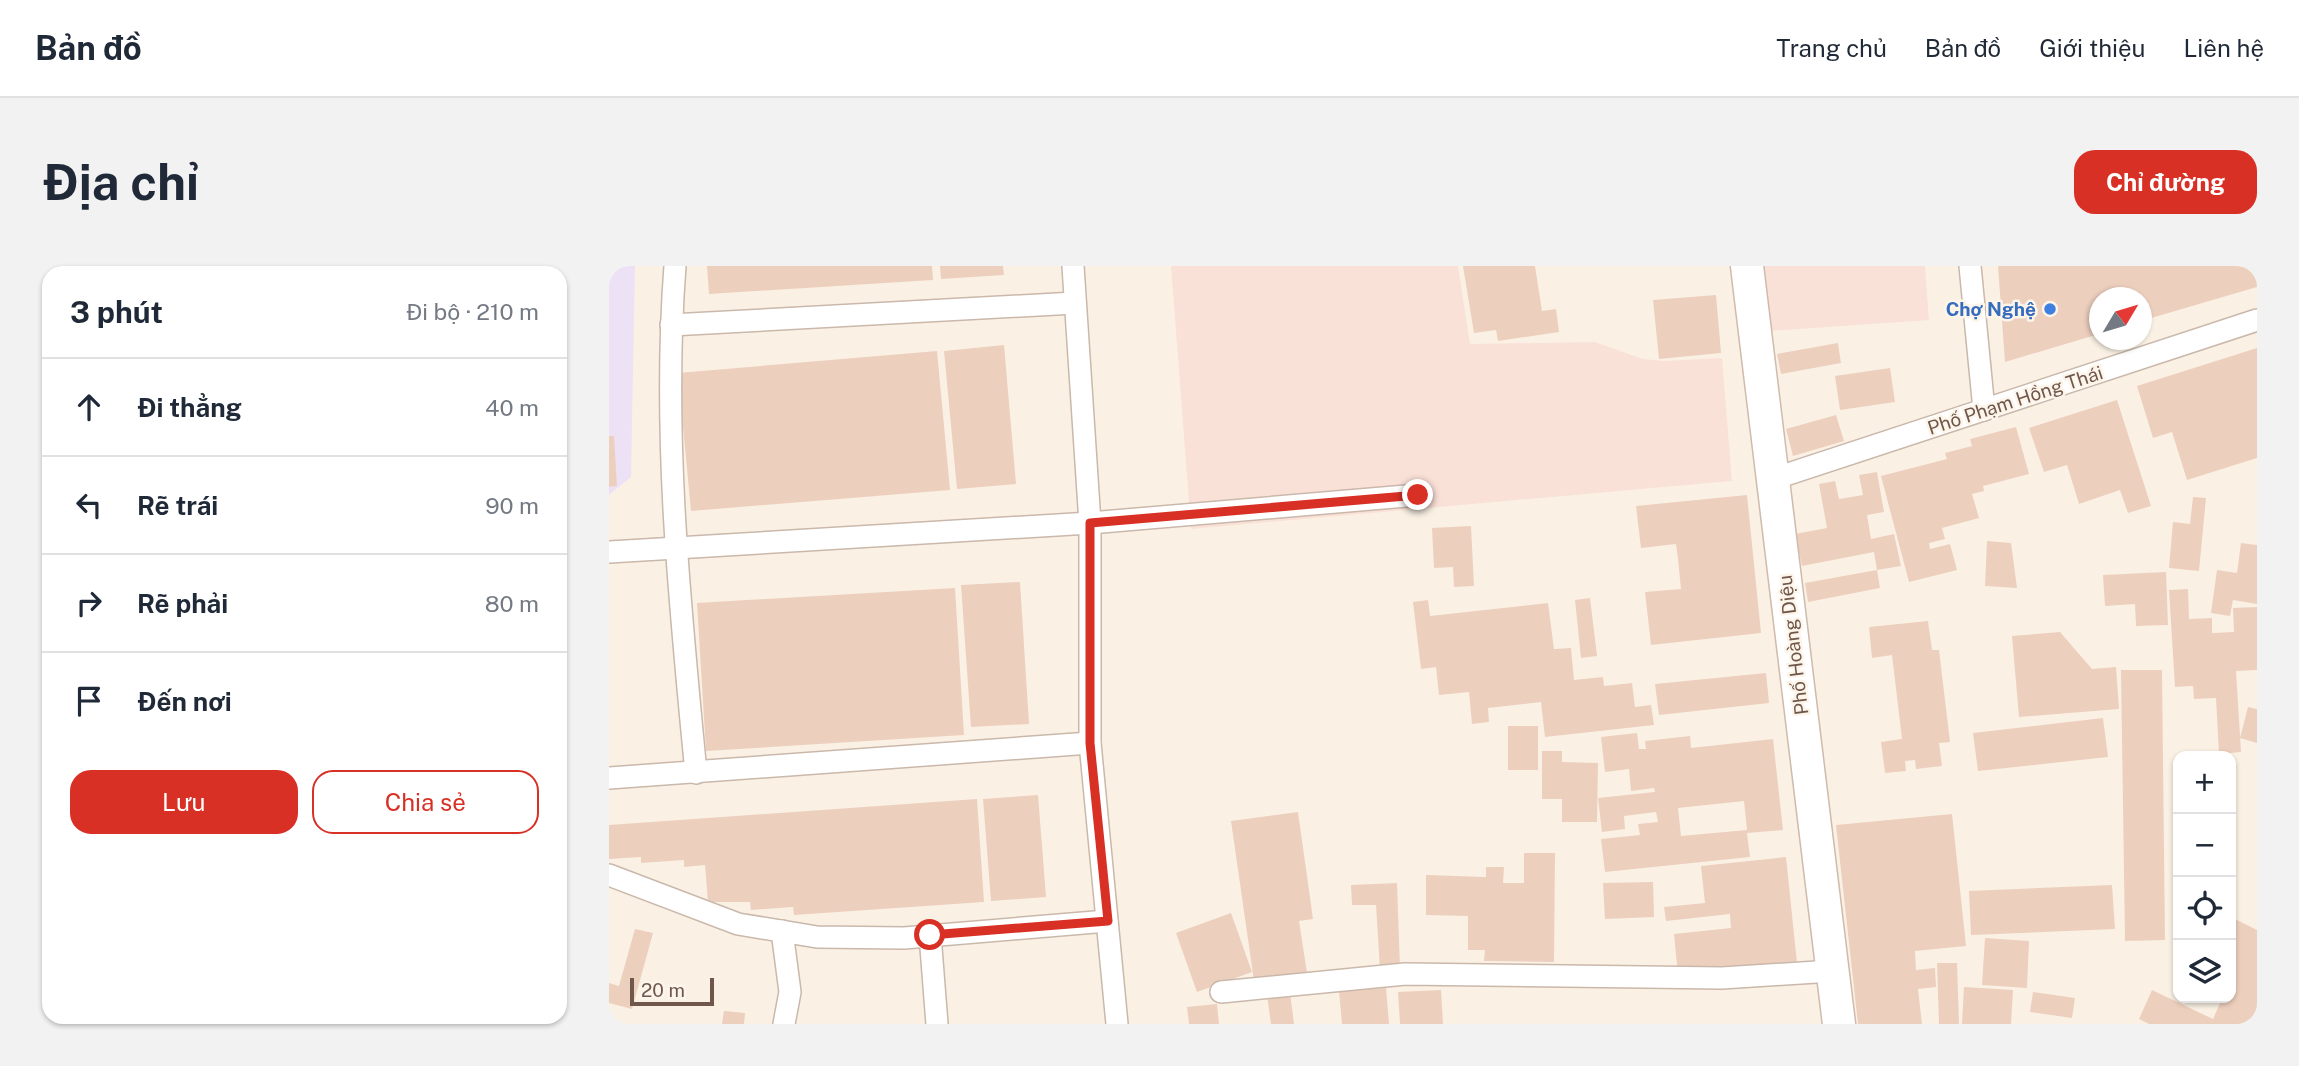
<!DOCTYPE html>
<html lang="vi">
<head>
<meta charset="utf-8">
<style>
  :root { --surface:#fff; --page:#f2f2f3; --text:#1f2937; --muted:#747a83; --line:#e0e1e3; --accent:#d93025 }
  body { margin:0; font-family:"Public Sans",sans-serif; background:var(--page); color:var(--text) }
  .controls { position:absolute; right:21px; bottom:21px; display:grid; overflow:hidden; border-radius:14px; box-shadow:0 2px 5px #0004 }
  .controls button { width:63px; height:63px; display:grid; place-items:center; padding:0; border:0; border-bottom:2px solid var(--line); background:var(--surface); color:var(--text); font:35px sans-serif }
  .compass { position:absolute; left:1480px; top:21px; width:63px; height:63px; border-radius:50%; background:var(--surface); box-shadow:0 2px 5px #0004; rotate:52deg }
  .scale { position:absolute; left:21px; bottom:18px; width:84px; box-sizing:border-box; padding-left:7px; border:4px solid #70574c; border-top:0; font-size:19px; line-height:24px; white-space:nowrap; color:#70574c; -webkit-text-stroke:5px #fdf5ea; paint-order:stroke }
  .stop { position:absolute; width:21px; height:21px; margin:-16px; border:5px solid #d93025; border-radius:50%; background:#fff }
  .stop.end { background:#d93025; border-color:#fff; box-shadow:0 2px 7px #0008 }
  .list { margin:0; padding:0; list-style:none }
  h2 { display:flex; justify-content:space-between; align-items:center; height:91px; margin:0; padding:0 28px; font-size:30px }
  h2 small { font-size:23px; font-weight:400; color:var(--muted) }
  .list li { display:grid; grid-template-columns:46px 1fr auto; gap:21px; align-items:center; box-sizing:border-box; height:98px; padding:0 28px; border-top:2px solid var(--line) }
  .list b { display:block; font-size:26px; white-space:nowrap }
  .list em { font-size:23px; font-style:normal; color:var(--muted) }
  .actions { display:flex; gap:14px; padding:21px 28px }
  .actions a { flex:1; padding:16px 0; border:2px solid var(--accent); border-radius:21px; text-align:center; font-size:24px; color:var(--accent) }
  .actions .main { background:var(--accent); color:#fff }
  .icon { flex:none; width:38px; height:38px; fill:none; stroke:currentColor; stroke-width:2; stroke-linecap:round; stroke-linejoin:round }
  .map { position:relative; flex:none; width:1648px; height:758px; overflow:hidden; border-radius:21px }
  header { display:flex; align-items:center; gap:42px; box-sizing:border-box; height:98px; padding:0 35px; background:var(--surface); border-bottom:2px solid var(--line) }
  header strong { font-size:33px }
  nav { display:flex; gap:38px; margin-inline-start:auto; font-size:24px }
  .intro { display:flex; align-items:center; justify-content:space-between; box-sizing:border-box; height:168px; padding:0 42px }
  h1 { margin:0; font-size:49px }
  .button { padding:18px 32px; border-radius:21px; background:var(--accent); color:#fff; font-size:24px; font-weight:700 }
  main { display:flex; gap:42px; padding:0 42px }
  aside { flex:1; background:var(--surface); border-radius:21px; box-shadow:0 2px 5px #0004 }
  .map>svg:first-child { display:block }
</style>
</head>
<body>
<header>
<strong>Bản đồ</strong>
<nav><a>Trang chủ</a><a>Bản đồ</a><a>Giới thiệu</a><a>Liên hệ</a></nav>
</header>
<div class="intro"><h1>Địa chỉ</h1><a class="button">Chỉ đường</a></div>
<main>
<aside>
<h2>3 phút<small>Đi bộ · 210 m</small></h2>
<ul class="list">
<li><svg class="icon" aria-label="ahead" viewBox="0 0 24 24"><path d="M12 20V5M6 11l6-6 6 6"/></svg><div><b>Đi thẳng</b></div><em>40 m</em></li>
<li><svg class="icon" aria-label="left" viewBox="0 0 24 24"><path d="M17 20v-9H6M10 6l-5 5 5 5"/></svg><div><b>Rẽ trái</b></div><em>90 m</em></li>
<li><svg class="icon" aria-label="right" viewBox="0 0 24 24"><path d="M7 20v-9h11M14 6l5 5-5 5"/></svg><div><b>Rẽ phải</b></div><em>80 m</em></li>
<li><svg class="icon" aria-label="arrive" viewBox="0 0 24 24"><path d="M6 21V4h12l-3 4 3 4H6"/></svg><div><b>Đến nơi</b></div></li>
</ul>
<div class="actions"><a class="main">Lưu</a><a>Chia sẻ</a></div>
</aside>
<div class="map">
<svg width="1648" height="758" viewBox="0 0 1648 758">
  <rect width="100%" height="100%" fill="#faf1e4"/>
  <g fill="#fae1d8">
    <path d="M562,0H849L861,78L986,76L1034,93L1055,95L1113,92L1123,215L582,263Z"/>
    <path d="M1152,0H1316L1320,54L1160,65Z"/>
  </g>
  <path fill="#ede1f6" d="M0,0H26L22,211L0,229Z"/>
  <g fill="#edcfbe" fill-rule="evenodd">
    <path d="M98,0H323L324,14L100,28Z"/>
    <path d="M331,0H394L395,9L332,13Z"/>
    <path d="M854,0H926L933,45L947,43L950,66L889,75L887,64L865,67Z"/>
    <path d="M1389,0H1648V21L1532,55V32H1490V68L1396,96Z"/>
    <path d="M1107,29L1112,87L1050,93L1044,34Z"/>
    <path d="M1229,77L1232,97L1172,108L1168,88Z"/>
    <path d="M395,79L407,218L348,223L335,85Z"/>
    <path d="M1648,82V192L1578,214L1563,166L1544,172L1528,120Z"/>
    <path d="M328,85L341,224L82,245L69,107Z"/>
    <path d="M1281,102L1286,136L1231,144L1226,110Z"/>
    <path d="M1508,134L1542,240L1519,247L1511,224L1470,238L1458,199L1435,206L1420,162Z"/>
    <path d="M1227,149L1235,175L1184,190L1177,163Z"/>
    <path d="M1407,161L1420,208L1374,220L1375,225L1363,228L1370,252L1333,262L1336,273L1320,277L1321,283L1341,278L1348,304L1300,316L1272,210L1338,193L1336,187L1363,180L1361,173Z"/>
    <path d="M0,170H5L8,220L0,221Z"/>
    <path d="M1268,206L1275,246L1258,249L1262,273L1285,268L1292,300L1268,304L1265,286L1193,300L1186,268L1218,262L1210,218L1226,215L1230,233L1254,229L1250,209Z"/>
    <path d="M1138,229L1152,367L1042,379L1036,326L1072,323L1069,293L1067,278L1032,282L1027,240Z"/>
    <path d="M1584,231L1597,232L1590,305L1560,302L1564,256L1581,258Z"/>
    <path d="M862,260L865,320L845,321L844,301L825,302L823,262Z"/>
    <path d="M1378,275L1402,277L1408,322L1376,320Z"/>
    <path d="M1632,277L1648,279V338L1624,334L1621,350L1602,347L1608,304L1628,307Z"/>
    <path d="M1268,304L1271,322L1199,336L1196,317Z"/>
    <path d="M1557,306L1559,359L1527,360L1526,338L1496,340L1494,309Z"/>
    <path d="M411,316L420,458L362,461L352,319Z"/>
    <path d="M346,322L355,469L97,485L88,337Z"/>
    <path d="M1579,323L1580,353L1603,352V367L1625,366L1624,342L1648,341V404L1627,405L1632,486L1610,488L1607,432L1585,433L1584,420L1566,421L1560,324Z"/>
    <path d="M981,332L988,390L972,392L966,334Z"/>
    <path d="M819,334L821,350L939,337L945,383L962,382L965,414L994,411L995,420L1023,417L1026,441L1042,439L1045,459L936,471L932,436L879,442L880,456L863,458L860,426L830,429L827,401L812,403L804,336Z"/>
    <path d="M1319,355L1323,384H1330L1341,476L1330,477L1333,500L1307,503L1306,494L1296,495L1297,505L1276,507L1272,476L1293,473L1283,389L1263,392L1260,361Z"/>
    <path d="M1451,366L1483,403L1507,401L1510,443L1410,451L1403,370Z"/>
    <path d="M1512,404H1553L1556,674L1516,675Z"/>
    <path d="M1157,407L1160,437L1050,449L1046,418Z"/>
    <path d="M1639,441L1648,443V477L1631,472Z"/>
    <path d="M1494,452L1499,491L1369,505L1364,467Z"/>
    <rect x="899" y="460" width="30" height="44"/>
    <path d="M1028,467L1030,483H1037L1036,475L1081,470L1082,482L1164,473L1174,564L1138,567L1141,591L996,606L992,573L1031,569L1029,558L1049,556L1047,546L1015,550L1016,563L993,566L989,532L1046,526L1045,522L1022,525L1020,503L996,506L992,471ZM1135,535L1138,564L1072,570L1069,542Z"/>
    <path d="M933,485H953V496L989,497L988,556H953V533H933Z"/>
    <path d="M429,529L437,631L382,635L374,533Z"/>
    <path d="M368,533L375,636L185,649L184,641L142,644L141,636H99L96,599L75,601V594L32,597V591L0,593V559Z"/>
    <path d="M689,546L704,653L690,655L698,707L645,715L622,555Z"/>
    <path d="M1343,548L1357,680L1306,685L1307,704L1326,702L1327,721L1309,723L1313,758H1249L1227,559Z"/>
    <path d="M915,587H946L945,696L875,695L876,684H859V650L817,649V609L877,611V601H895L894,617H915Z"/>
    <path d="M1177,591L1188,697L1069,709L1065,668L1122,662L1121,648L1057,655L1055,641L1096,637L1092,600Z"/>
    <path d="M1044,616L1045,651L996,653L994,617Z"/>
    <path d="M788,617L791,703H771L767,639H743L742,619Z"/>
    <path d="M1503,619L1506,663L1362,669L1360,625Z"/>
    <path d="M622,647L643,706L588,726L567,667Z"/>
    <path d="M1622,651L1648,664V758H1540L1530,753L1543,724L1604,753L1612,735L1605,732H1622Z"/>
    <path d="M26,663L44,667L23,743L0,737V717L10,720Z"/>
    <path d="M1376,672L1420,675L1418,722L1373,719Z"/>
    <path d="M1328,697H1348L1350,758H1330Z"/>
    <path d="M1355,721L1404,724L1402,758H1353Z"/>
    <path d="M777,722L780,758H733L730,725Z"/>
    <path d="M832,724L834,758H791L789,726Z"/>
    <path d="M681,726L685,758H662L658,729Z"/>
    <path d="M1424,726L1466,732L1463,752L1421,746Z"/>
    <path d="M608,738L610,758H580L578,741Z"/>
    <path d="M115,745L136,747L135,758H113Z"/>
  </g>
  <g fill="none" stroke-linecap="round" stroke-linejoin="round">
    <defs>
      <g id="street">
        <path d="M66,0C53,169 71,339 87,507"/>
        <path d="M464,0L481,257V477L508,758"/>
        <path d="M1361,0L1375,144"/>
        <path d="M62,59L466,37"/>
        <path d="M1164,213L1648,54"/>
        <path d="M0,286L481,257L809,229"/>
        <path d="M0,512L481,477"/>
        <path d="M0,609L129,658L208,671L295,672L498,655"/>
        <path d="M173,665L181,726L175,758"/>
        <path d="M321,669L328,758"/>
        <path d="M612,726L796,708L1113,712L1223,705"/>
      </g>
      <path id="secondary" d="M1138,0L1230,758"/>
    </defs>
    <use href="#street" stroke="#cab8ab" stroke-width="24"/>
    <use href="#secondary" stroke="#cfbaac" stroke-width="35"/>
    <use href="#street" stroke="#fff" stroke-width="21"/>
    <use href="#secondary" stroke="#fff" stroke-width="32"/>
  </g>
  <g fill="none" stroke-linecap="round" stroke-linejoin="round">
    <path stroke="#d93025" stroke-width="9" d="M321,669L499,655L481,477V257L809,229"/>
  </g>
  <circle fill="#3f7fe0" stroke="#fdf5ea" stroke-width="2.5" cx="1441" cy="43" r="7"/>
  <g text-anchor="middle" stroke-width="5" stroke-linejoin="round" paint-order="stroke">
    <g font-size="19" font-weight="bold" fill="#366cbe" stroke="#fdf5ea" text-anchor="end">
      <text x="1427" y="50">Chợ Nghệ</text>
    </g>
    <g font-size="19" fill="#70574c" stroke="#fdf5ea">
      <text transform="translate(1406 134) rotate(-18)" y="7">Phố Phạm Hồng Thái</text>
      <text transform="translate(1184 379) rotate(-97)" y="7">Phố Hoàng Diệu</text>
    </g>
  </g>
</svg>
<div class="controls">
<button>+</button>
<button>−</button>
<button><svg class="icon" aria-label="locate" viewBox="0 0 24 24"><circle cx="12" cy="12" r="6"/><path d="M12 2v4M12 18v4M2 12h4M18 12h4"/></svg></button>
<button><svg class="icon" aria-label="layers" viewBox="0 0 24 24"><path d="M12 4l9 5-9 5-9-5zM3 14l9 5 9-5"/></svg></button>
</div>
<svg class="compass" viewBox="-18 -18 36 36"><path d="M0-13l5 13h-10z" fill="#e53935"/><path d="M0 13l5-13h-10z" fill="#747a83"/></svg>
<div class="scale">20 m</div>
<div class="stop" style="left:321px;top:669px"></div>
<div class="stop end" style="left:809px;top:229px"></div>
</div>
</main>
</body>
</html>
